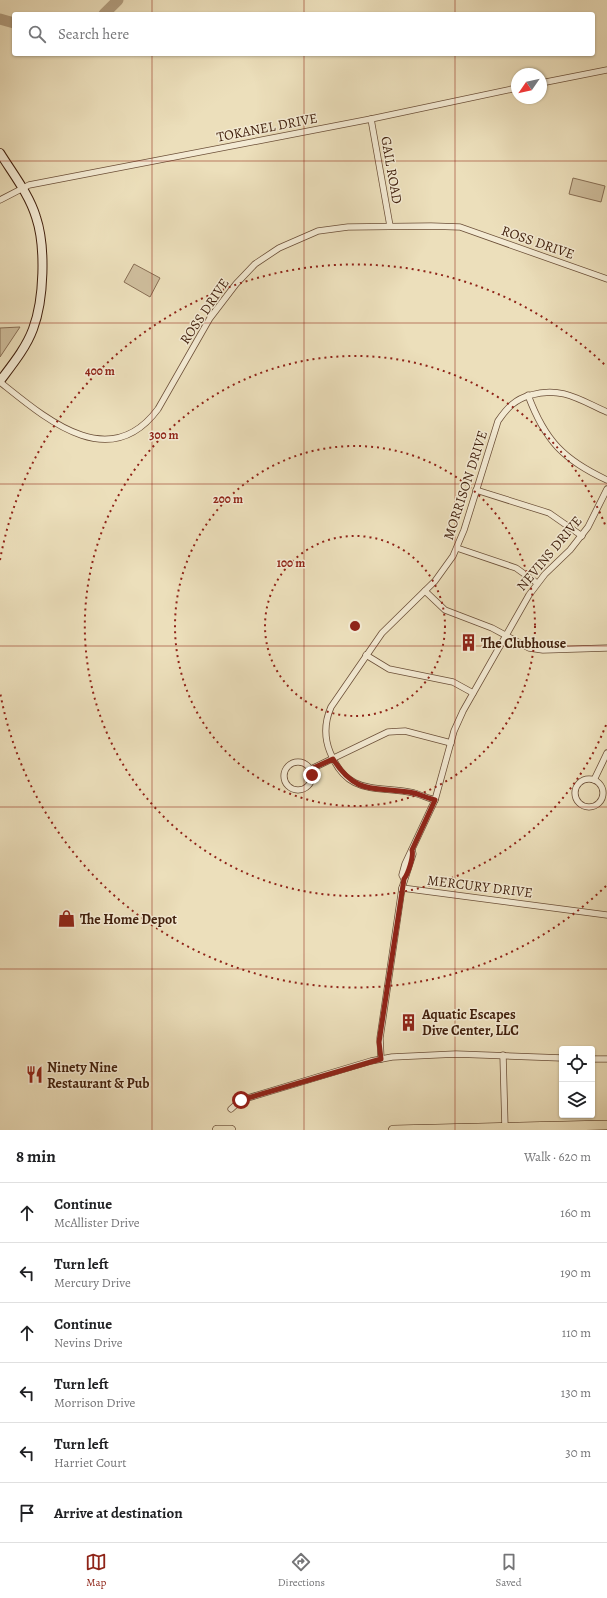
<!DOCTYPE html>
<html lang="en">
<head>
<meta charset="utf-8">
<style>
  :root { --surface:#fff; --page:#f2f2f2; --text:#202124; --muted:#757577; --line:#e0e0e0; --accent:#8f2418 }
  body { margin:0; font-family:Alegreya,serif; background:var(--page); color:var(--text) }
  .controls { position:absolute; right:12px; bottom:12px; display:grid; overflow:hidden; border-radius:4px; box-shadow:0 1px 3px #0004 }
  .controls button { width:36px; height:36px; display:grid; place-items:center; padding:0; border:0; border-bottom:1px solid var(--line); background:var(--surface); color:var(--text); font:20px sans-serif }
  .compass { position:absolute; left:511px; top:68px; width:36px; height:36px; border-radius:50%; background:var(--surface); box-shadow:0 1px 3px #0004; rotate:236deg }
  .stop { position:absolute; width:12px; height:12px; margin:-9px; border:3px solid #8f2418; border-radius:50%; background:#fff }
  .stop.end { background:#8f2418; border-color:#fff; box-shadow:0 1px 4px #0008 }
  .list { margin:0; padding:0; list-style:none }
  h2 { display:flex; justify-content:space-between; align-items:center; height:52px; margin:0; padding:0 16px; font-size:17px }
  h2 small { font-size:13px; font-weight:400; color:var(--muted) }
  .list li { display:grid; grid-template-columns:26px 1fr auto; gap:12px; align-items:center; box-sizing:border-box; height:60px; padding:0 16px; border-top:1px solid var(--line) }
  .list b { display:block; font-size:15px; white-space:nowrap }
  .list p { margin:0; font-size:13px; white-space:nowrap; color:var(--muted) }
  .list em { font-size:13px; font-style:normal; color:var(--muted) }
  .icon { flex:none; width:22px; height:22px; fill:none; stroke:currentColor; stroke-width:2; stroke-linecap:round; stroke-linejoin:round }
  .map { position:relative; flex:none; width:607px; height:1130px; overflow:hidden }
  .search { position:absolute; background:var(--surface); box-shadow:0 1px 3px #0004; left:12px; right:12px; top:12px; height:44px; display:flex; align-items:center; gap:10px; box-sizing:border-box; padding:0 14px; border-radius:4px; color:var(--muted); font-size:15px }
  .sheet { height:412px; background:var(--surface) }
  nav { display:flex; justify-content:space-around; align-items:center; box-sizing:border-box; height:56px; border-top:1px solid var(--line); background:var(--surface); font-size:11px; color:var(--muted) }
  nav a { display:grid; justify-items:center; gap:2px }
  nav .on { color:var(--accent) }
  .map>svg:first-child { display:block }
</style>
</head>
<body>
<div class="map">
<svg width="607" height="1130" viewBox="0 0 607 1130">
  <rect width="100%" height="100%" fill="#ecdfbb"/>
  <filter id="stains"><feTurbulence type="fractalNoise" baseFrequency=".005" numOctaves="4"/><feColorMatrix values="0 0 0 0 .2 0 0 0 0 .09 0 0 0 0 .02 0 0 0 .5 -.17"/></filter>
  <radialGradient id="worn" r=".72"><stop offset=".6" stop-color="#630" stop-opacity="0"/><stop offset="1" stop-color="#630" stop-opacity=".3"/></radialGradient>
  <g fill="#cfbe9d" stroke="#886e54">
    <path d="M573,178L605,186L601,202L569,194Z"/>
    <path d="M134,264L160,278L150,297L124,282Z"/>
    <path d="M20,327L0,357V328Z"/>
  </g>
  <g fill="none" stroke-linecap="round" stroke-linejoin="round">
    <g stroke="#b29e80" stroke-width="11">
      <path d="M104,14L118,0"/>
      <path d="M0,19L14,23"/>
    </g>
    <defs>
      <g id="street">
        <path d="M541,83L607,70"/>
        <path d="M371,119L390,226"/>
        <path d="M0,200L29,185L371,119L517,88"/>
        <path d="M0,382C45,418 109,475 158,409L210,318L236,284L255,264L279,248L318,231L348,227L431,226L460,227L607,279"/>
        <path d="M528,395C545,441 564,460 607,480"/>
        <path d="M476,490L549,513L582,536"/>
        <path d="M457,548L516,568L537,583"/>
        <path d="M425,591L445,610L492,628L529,648L543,650L607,648"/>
        <path d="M366,655L389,669L453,682L473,693"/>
        <circle cx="298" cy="776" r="14"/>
        <path d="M311,769L388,732L405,731L451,743"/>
        <circle cx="589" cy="793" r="14"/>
        <path d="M594,780L607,753"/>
        <path d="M435,800C428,798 421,795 414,793C377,785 348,797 330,752C324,737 325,721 331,707L382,633L435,581L453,556L464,530L498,421C507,408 515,399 531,395C561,386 580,400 607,412"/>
        <path d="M404,879L402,875L405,864L435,800L454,731L463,711L529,595L545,574L570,550L588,527L607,489"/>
        <path d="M402,888L413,854L412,850"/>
        <path d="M503,1055L505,1128"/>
        <path d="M381,1059L380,1038L402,888L607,915"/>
        <path d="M592,1059H607"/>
        <path d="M231,1109L241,1100L371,1061L392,1057L456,1054L562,1058"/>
      </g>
      <path id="secondary" d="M0,153C13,174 29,194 36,217C46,247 44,300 33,329C26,348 12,365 0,381"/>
      <g id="primary">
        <path d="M217,1130H231"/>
        <path d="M393,1130L607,1125"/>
      </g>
    </defs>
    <use href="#street" stroke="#6b4f38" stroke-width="7"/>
    <use href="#secondary" stroke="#401f0c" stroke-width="10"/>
    <use href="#primary" stroke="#401f0c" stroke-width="10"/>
    <use href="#street" stroke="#f3ead3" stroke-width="5.5"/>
    <use href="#secondary" stroke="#f3ead3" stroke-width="8"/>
    <use href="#primary" stroke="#ecdfbb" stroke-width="9"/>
  </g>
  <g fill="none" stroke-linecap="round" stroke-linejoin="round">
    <path stroke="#8f2418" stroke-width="5" d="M241,1100L381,1059L379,1042L404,879C408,874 414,856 412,850L435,800C428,798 421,795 414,793C376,785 358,798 333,759L311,769L312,775"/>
  </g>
  <path fill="none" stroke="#8f2418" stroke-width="1" stroke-opacity="0.55" d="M152,0V14M304,0V14M455,0V14M152,54V1130M304,54V1130M455,54V1130M0,161H607M0,323H607M0,484H607M0,646H607M0,807H607M0,969H607"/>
  <g fill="none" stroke="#8f2418" stroke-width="2" stroke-dasharray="2 4">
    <circle cx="355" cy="626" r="90"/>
    <circle cx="355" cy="626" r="180"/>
    <path d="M606 725A270 270 0 1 1 606 527"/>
    <path d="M606 886A361 361 0 0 1 0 692M0 560A361 361 0 0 1 606 366"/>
  </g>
  <defs>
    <symbol id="building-bare" viewBox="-9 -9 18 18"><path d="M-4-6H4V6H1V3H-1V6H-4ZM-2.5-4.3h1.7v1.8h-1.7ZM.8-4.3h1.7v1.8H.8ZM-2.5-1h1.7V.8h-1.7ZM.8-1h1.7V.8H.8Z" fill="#8f2418" stroke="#f3ead3" stroke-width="2.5" paint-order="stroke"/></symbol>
    <symbol id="shop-bare" viewBox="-9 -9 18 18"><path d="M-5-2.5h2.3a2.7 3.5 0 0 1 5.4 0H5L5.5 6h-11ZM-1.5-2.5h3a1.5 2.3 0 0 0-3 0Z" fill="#8f2418" stroke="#f3ead3" stroke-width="2.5" paint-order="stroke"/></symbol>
    <symbol id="restaurant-bare" viewBox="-9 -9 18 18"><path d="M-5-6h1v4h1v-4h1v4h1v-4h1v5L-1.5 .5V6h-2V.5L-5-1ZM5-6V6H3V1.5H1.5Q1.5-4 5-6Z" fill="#8f2418" stroke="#f3ead3" stroke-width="2.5" paint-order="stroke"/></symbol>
  </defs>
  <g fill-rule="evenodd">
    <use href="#building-bare" x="456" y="630" width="25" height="25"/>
    <use href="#shop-bare" x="54" y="906" width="25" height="25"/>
    <use href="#building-bare" x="396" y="1010" width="25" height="25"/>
    <use href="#restaurant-bare" x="22" y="1062" width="25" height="25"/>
  </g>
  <g text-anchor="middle" stroke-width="3" stroke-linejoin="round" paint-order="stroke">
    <g font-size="14" fill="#401f0c" stroke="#f3ead3">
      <text transform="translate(267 127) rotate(-11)" y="5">TOKANEL DRIVE</text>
      <text transform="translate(392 170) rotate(80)" y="5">GAIL ROAD</text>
      <text transform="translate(538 242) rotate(19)" y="5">ROSS DRIVE</text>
      <text transform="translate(204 311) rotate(-56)" y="5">ROSS DRIVE</text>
      <text transform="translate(465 485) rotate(-72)" y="5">MORRISON DRIVE</text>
      <text transform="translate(549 553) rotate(-50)" y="5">NEVINS DRIVE</text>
      <text transform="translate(480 886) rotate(7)" y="5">MERCURY DRIVE</text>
    </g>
    <g font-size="14" font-weight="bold" fill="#401f0c" stroke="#f3ead3" text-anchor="start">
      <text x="481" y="648">The Clubhouse</text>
      <text x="80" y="924">The Home Depot</text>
      <text x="422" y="1019">Aquatic Escapes<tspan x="422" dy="16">Dive Center, LLC</tspan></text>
      <text x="47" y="1072">Ninety Nine<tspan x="47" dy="16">Restaurant &amp; Pub</tspan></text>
    </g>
  </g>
  <circle cx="355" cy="626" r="6" fill="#8f2418" stroke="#f3ead3" stroke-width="2"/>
  <g font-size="12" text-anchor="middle" font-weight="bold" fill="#8f2418" stroke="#f3ead3" stroke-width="3" stroke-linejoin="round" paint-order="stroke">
    <text x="100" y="375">400 m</text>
    <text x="164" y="439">300 m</text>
    <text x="228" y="503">200 m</text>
    <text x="291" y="567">100 m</text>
  </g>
  <rect width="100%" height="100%" filter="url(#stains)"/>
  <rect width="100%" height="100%" fill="url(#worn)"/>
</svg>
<div class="controls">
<button><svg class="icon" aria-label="locate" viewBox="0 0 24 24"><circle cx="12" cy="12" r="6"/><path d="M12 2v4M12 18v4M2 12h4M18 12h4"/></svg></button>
<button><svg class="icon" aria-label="layers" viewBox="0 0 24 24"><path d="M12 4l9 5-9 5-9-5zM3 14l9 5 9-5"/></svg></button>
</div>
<svg class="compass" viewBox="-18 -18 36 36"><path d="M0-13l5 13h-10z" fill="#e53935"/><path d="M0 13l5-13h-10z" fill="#757577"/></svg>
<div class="stop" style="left:241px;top:1100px"></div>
<div class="stop end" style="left:312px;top:775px"></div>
<div class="search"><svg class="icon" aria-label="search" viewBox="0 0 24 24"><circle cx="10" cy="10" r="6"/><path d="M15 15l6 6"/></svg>Search here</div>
</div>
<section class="sheet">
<h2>8 min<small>Walk · 620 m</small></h2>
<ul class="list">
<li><svg class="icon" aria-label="ahead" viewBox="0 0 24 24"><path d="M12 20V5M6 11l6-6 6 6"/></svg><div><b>Continue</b><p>McAllister Drive</p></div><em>160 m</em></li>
<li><svg class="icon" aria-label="left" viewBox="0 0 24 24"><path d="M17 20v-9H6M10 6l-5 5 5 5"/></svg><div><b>Turn left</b><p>Mercury Drive</p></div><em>190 m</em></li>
<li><svg class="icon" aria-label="ahead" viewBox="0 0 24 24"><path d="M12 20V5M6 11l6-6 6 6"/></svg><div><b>Continue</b><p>Nevins Drive</p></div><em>110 m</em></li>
<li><svg class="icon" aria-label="left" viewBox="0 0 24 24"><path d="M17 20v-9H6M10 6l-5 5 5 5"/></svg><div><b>Turn left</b><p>Morrison Drive</p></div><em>130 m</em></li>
<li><svg class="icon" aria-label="left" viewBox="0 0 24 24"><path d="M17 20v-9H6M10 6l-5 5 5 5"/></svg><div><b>Turn left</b><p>Harriet Court</p></div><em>30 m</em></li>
<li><svg class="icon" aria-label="arrive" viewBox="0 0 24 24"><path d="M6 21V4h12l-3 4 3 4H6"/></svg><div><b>Arrive at destination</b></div></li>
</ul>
</section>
<nav>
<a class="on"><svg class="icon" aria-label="map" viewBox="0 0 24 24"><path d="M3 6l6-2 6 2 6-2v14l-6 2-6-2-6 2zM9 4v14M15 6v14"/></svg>Map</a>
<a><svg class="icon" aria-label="directions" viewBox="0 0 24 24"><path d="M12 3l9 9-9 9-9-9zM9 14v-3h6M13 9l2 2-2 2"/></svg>Directions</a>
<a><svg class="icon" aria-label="saved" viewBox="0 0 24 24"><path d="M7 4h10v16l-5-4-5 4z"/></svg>Saved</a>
</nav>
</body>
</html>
